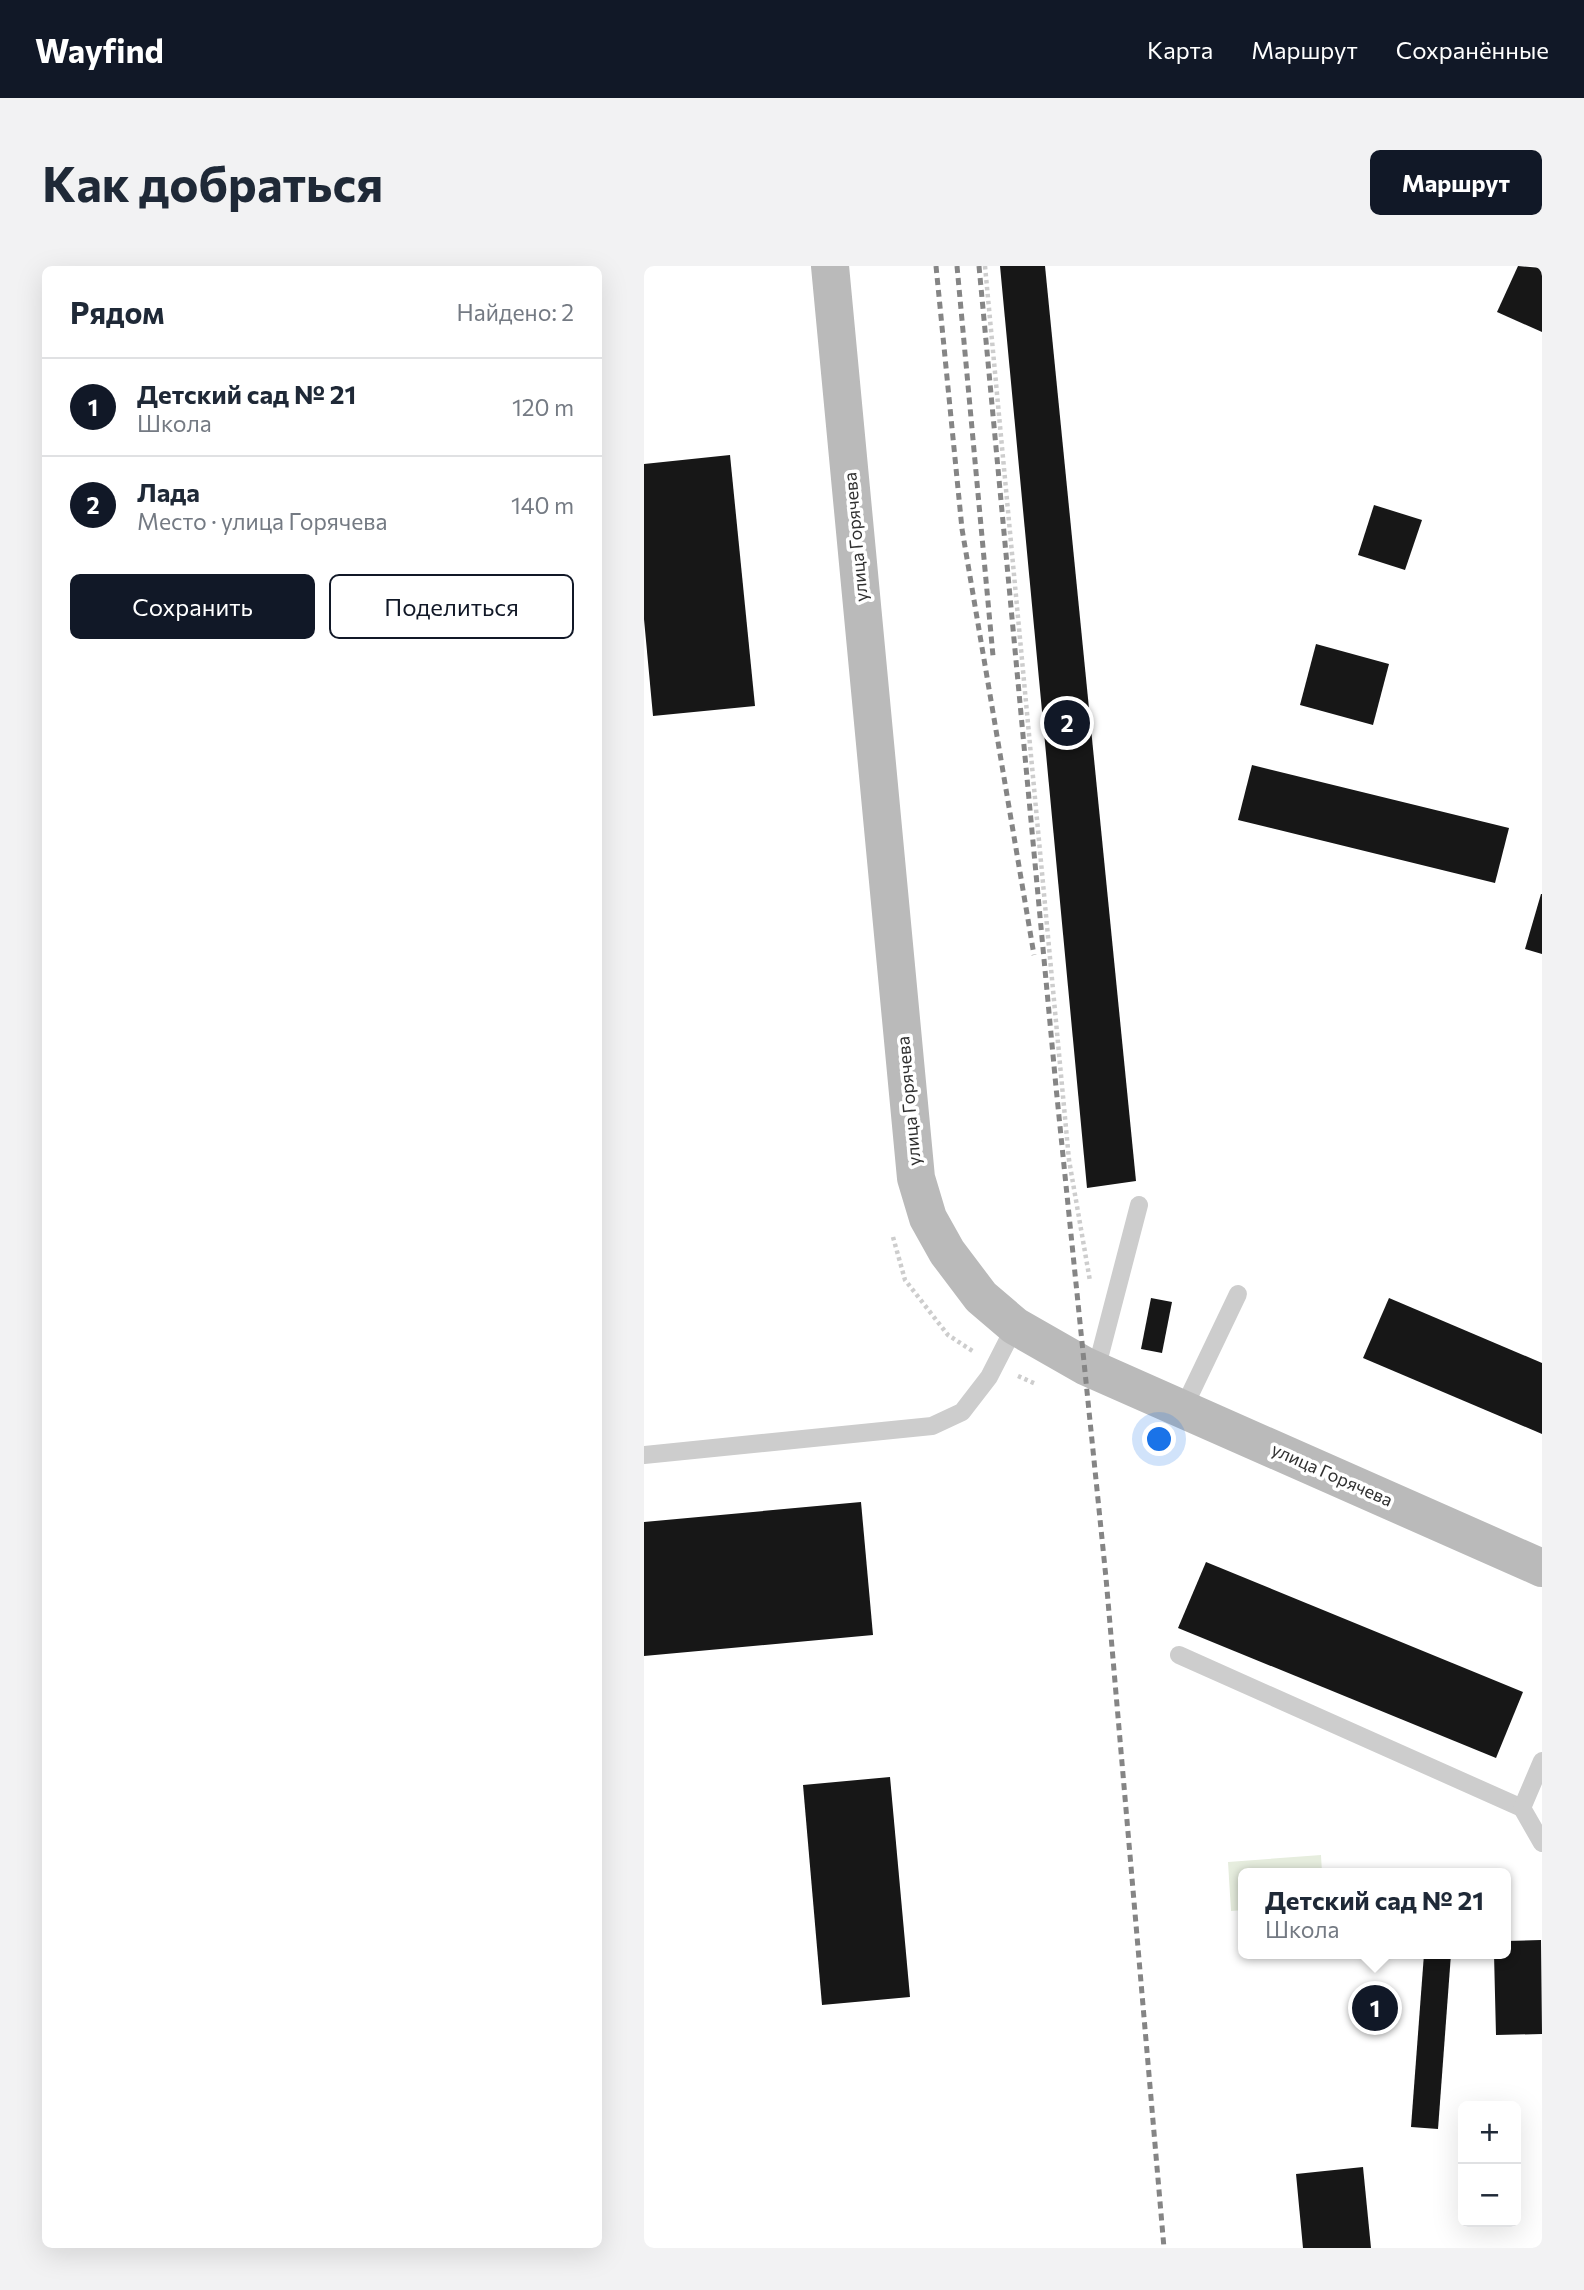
<!DOCTYPE html>
<html lang="ru">
<head>
<meta charset="utf-8">
<style>
  :root { --surface:#fff; --page:#f2f2f3; --text:#1f2937; --muted:#747a83; --line:#e0e1e3; --accent:#111827 }
  body { margin:0; font-family:Commissioner,sans-serif; background:var(--page); color:var(--text) }
  .controls { position:absolute; right:21px; bottom:21px; display:grid; overflow:hidden; border-radius:10px; box-shadow:0 7px 28px #0002 }
  .controls button { width:63px; height:63px; display:grid; place-items:center; padding:0; border:0; border-bottom:2px solid var(--line); background:var(--surface); color:var(--text); font:35px sans-serif }
  .you { position:absolute; left:516px; top:1174px; width:24px; height:24px; margin:-18px; border:5px solid #fff; border-radius:50%; background:#1a73e8; box-shadow:0 0 0 10px #1a73e833 }
  .badge { display:grid; place-items:center; width:46px; height:46px; border-radius:50%; background:var(--accent); color:#fff; font-size:23px; font-weight:700 }
  .pin { position:absolute; translate:-50% -50%; border:4px solid #fff; box-shadow:0 2px 7px #0006 }
  .popup { position:absolute; left:594px; top:1602px; width:273px; height:91px; box-sizing:border-box; display:grid; place-content:center; border-radius:10px; background:var(--surface); filter:drop-shadow(0 2px 5px #0005); font-size:23px; white-space:nowrap; color:var(--muted) }
  .popup b { font-size:26px; color:var(--text) }
  .popup::after { content:''; position:absolute; left:50%; top:100%; margin-left:-14px; border:14px solid transparent; border-top-color:var(--surface) }
  .list { margin:0; padding:0; list-style:none }
  h2 { display:flex; justify-content:space-between; align-items:center; height:91px; margin:0; padding:0 28px; font-size:30px }
  h2 small { font-size:23px; font-weight:400; color:var(--muted) }
  .list li { display:grid; grid-template-columns:46px 1fr auto; gap:21px; align-items:center; box-sizing:border-box; height:98px; padding:0 28px; border-top:2px solid var(--line) }
  .list b { display:block; font-size:26px; white-space:nowrap }
  .list p { margin:0; font-size:23px; white-space:nowrap; color:var(--muted) }
  .list em { font-size:23px; font-style:normal; color:var(--muted) }
  .actions { display:flex; gap:14px; padding:21px 28px }
  .actions a { flex:1; padding:16px 0; border:2px solid var(--accent); border-radius:10px; text-align:center; font-size:24px; color:var(--accent) }
  .actions .main { background:var(--accent); color:#fff }
  .map { position:relative; flex:none; width:898px; height:1982px; overflow:hidden; border-radius:10px }
  header { display:flex; align-items:center; gap:42px; box-sizing:border-box; height:98px; padding:0 35px; background:var(--accent); color:#fff }
  header strong { font-size:33px }
  nav { display:flex; gap:38px; margin-inline-start:auto; font-size:24px }
  .intro { display:flex; align-items:center; justify-content:space-between; box-sizing:border-box; height:168px; padding:0 42px }
  h1 { margin:0; font-size:49px }
  .button { padding:18px 32px; border-radius:10px; background:var(--accent); color:#fff; font-size:24px; font-weight:700 }
  main { display:flex; gap:42px; padding:0 42px }
  aside { flex:1; background:var(--surface); border-radius:10px; box-shadow:0 7px 28px #0002 }
  .map>svg:first-child { display:block }
</style>
</head>
<body>
<header>
<strong>Wayfind</strong>
<nav><a>Карта</a><a>Маршрут</a><a>Сохранённые</a></nav>
</header>
<div class="intro"><h1>Как добраться</h1><a class="button">Маршрут</a></div>
<main>
<aside>
<h2>Рядом<small>Найдено: 2</small></h2>
<ul class="list">
<li><span class="badge">1</span><div><b>Детский сад № 21</b><p>Школа</p></div><em>120 m</em></li>
<li><span class="badge">2</span><div><b>Лада</b><p>Место · улица Горячева</p></div><em>140 m</em></li>
</ul>
<div class="actions"><a class="main">Сохранить</a><a>Поделиться</a></div>
</aside>
<div class="map">
<svg width="898" height="1982" viewBox="0 0 898 1982">
  <rect width="100%" height="100%" fill="#fff"/>
  <path fill="#e6edde" d="M677,1589L678,1607H600V1644L587,1645L584,1596Z"/>
  <g fill="#171717">
    <path d="M356,0H401L492,915L443,922Z"/>
    <path d="M874,0L898,2V66L853,46Z"/>
    <path d="M86,189L111,440L9,450L0,353V198Z"/>
    <path d="M730,239L778,254L761,304L714,289Z"/>
    <path d="M672,378L745,398L729,459L656,439Z"/>
    <path d="M608,499L865,562L851,617L594,554Z"/>
    <path d="M897,628H898V688L881,683Z"/>
    <path d="M507,1032L528,1036L518,1087L497,1083Z"/>
    <path d="M745,1032L898,1097V1168L719,1092Z"/>
    <path d="M217,1236L229,1369L0,1390V1256Z"/>
    <path d="M562,1296L879,1426L852,1492L534,1362Z"/>
    <path d="M246,1511L266,1731L178,1739L159,1519Z"/>
    <path d="M897,1674L898,1768L852,1769L850,1688H862V1675Z"/>
    <path d="M780,1688H807L794,1863L767,1861Z"/>
    <path d="M719,1901L727,1982H659L652,1908Z"/>
  </g>
  <g fill="none" stroke-linecap="round" stroke-linejoin="round">
    <g stroke="#cdcdcd" stroke-width="4.5" stroke-dasharray="3.5 3.5" stroke-linecap="butt">
      <path d="M341,0L425,894L446,1015"/>
      <path d="M249,971L261,1014L304,1069L330,1086"/>
      <path d="M374,1110L392,1118"/>
    </g>
    <g stroke="#cdcdcd" stroke-width="18">
      <path d="M452,1104L495,939"/>
      <path d="M539,1143L594,1028"/>
      <path d="M0,1189L288,1160L318,1146L345,1111L371,1060"/>
      <path d="M535,1389L878,1542"/>
      <path d="M898,1495L878,1542L898,1577"/>
    </g>
    <path stroke="#bababa" stroke-width="38" d="M186,0L272,912L284,952L303,986L337,1031L371,1060L441,1100L898,1302"/>
    <g stroke="#858585" stroke-width="5" stroke-dasharray="7 5" stroke-linecap="butt">
      <path d="M292,0L318,263L390,689"/>
      <path d="M313,0L349,390"/>
      <path d="M335,0L412,821L462,1312L520,1982"/>
    </g>
  </g>
  <g text-anchor="middle" stroke-width="7" stroke-linejoin="round" paint-order="stroke">
    <g font-size="18" fill="#303030" stroke="#fff">
      <text transform="translate(212 271) rotate(-95)" y="6">улица Горячева</text>
      <text transform="translate(265 835) rotate(-95)" y="6">улица Горячева</text>
      <text transform="translate(688 1209) rotate(24)" y="6">улица Горячева</text>
    </g>
  </g>
</svg>
<div class="controls">
<button>+</button>
<button>−</button>
</div>
<div class="you"></div>
<div class="pin badge" style="left:731px;top:1742px">1</div>
<div class="popup"><b>Детский сад № 21</b>Школа</div>
<div class="pin badge" style="left:423px;top:457px">2</div>
</div>
</main>
</body>
</html>
